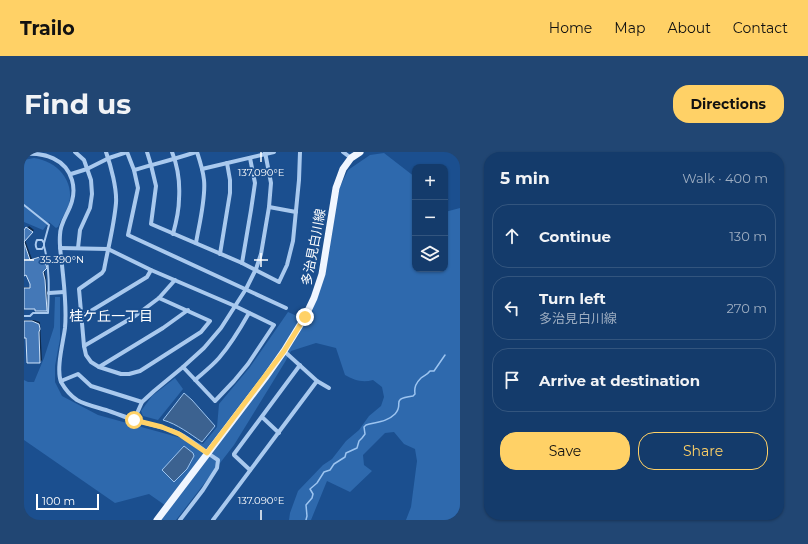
<!DOCTYPE html>
<html lang="en">
<head>
<meta charset="utf-8">
<style>
  :root { --surface:#143b6b; --page:#214673; --text:#f1f3f6; --muted:#9dadc1; --line:#33557e; --accent:#ffd166 }
  body { margin:0; font-family:Montserrat,"Noto Sans JP",sans-serif; background:var(--page); color:var(--text) }
  .controls { position:absolute; right:12px; top:12px; display:grid; overflow:hidden; border-radius:8px; box-shadow:0 1px 3px #0004 }
  .controls button { width:36px; height:36px; display:grid; place-items:center; padding:0; border:0; border-bottom:1px solid var(--line); background:var(--surface); color:var(--text); font:20px sans-serif }
  .scale { position:absolute; left:12px; bottom:10px; width:63px; box-sizing:border-box; padding-left:4px; border:2px solid #fff; border-top:0; font-size:11px; line-height:14px; white-space:nowrap; color:#fff; -webkit-text-stroke:3px #1b4f8f; paint-order:stroke }
  .stop { position:absolute; width:12px; height:12px; margin:-9px; border:3px solid #ffd166; border-radius:50%; background:#fff }
  .stop.end { background:#ffd166; border-color:#fff; box-shadow:0 1px 4px #0008 }
  .list { margin:0; padding:0; list-style:none }
  h2 { display:flex; justify-content:space-between; align-items:center; height:52px; margin:0; padding:0 16px; font-size:17px }
  h2 small { font-size:13px; font-weight:400; color:var(--muted) }
  .list li { display:grid; grid-template-columns:26px 1fr auto; gap:12px; align-items:center; box-sizing:border-box; height:64px; margin:0 8px 8px; padding:0 8px; border:1px solid var(--line); border-radius:16px }
  .list b { display:block; font-size:15px; white-space:nowrap }
  .list p { margin:0; font-size:13px; white-space:nowrap; color:var(--muted) }
  .list em { font-size:13px; font-style:normal; color:var(--muted) }
  .actions { display:flex; gap:8px; padding:12px 16px }
  .actions a { flex:1; padding:9px 0; border:1px solid var(--accent); border-radius:16px; text-align:center; font-size:14px; color:var(--accent) }
  .actions .main { background:var(--accent); color:#111 }
  .icon { flex:none; width:22px; height:22px; fill:none; stroke:currentColor; stroke-width:2; stroke-linecap:round; stroke-linejoin:round }
  .map { position:relative; flex:none; width:436px; height:368px; overflow:hidden; border-radius:16px }
  header { display:flex; align-items:center; gap:24px; box-sizing:border-box; height:56px; padding:0 20px; background:var(--accent); color:#111 }
  header strong { font-size:19px }
  nav { display:flex; gap:22px; margin-inline-start:auto; font-size:14px }
  .intro { display:flex; align-items:center; justify-content:space-between; box-sizing:border-box; height:96px; padding:0 24px }
  h1 { margin:0; font-size:28px }
  .button { padding:10px 18px; border-radius:16px; background:var(--accent); color:#111; font-size:14px; font-weight:700 }
  main { display:flex; gap:24px; padding:0 24px }
  aside { flex:1; background:var(--surface); border-radius:16px; box-shadow:0 1px 3px #0004 }
  .map>svg:first-child { display:block }
</style>
</head>
<body>
<header>
<strong>Trailo</strong>
<nav><a>Home</a><a>Map</a><a>About</a><a>Contact</a></nav>
</header>
<div class="intro"><h1>Find us</h1><a class="button">Directions</a></div>
<main>
<div class="map">
<svg width="436" height="368" viewBox="0 0 436 368">
  <rect width="100%" height="100%" fill="#1b4f8f"/>
  <g fill="#2e69ad">
    <path d="M360,1L391,25V117H421V60L436,56V368H382L387,355L393,309L391,297L380,292L370,280L361,281L339,303L340,313L348,319L326,340L303,329L287,368H265L266,361L274,339L299,313L308,307L322,289L335,278L345,264L357,254L360,245L358,235L349,228C338,231 330,228 321,223L312,196L292,191L267,199L261,210L210,293L152,368H137L145,356L125,342L91,351L0,288V228L4,230H10L20,206L30,175L31,145H36V187L31,214V230L38,244L74,263L179,292L193,275L195,252L226,215L264,160L282,168L293,145L315,37L324,18L346,3Z"/>
    <path d="M10,6C33,9 51,29 45,52C42,60 37,67 34,75L32,76L25,70L19,78L0,70V8Z"/>
    <path d="M151,226L159,237L134,268L119,264L117,259L128,244Z"/>
  </g>
  <g fill="#3c6290" stroke="#9cc4f0">
    <path d="M160,241L168,248L191,274L178,290C166,282 153,272 139,268Z"/>
    <path d="M160,294L169,301L170,304L163,317L150,330L138,318Z"/>
  </g>
  <g fill="#0007">
    <path d="M5,74L10,78L1,88L8,107L20,103L24,114L20,118L22,126L24,156L22,158L12,156H0V135H7L3,122L0,123V80Z"/>
    <path d="M0,168H10L16,170L18,208L16,210H4L3,185L0,179Z"/>
  </g>
  <g fill="none" stroke-linecap="round" stroke-linejoin="round">
    <path stroke="#9cc4f0" stroke-width="1.5" d="M282,368L283,364L282,353L288,346L289,342L286,337L293,331L300,320L306,318L310,312L321,305L322,301L333,296L335,289L338,286L341,282L340,275L342,273C352,270 363,270 371,262C381,252 365,247 389,244L391,242C390,235 392,231 397,226C401,223 403,223 406,219H410L421,203"/>
  </g>
  <g fill="#4478b7" stroke="#cfe3fa">
    <path d="M2,75L9,80L0,90L6,108L19,104L23,116L19,120L21,128L23,159H11V157H0V136H6V132L2,123L0,124V78Z"/>
    <path d="M0,169H8L15,172L16,177L15,180L16,211H3L2,186H0Z"/>
  </g>
  <g fill="none" stroke-linecap="round" stroke-linejoin="round">
    <g stroke="#a9c9ee" stroke-width="2">
      <path d="M0,53L25,73L20,91V94L18,97H13C11,94 11,92 13,88H18L20,91"/>
      <path d="M0,164H6L9,161H24C25,139 26,116 20,94"/>
    </g>
    <g stroke="#a9c9ee" stroke-width="4">
      <path d="M51,0L60,8L67,28L68,42L66,56L56,78L54,96"/>
      <path d="M82,0C87,14 93,37 92,51C90,74 84,96 80,118L78,121L55,137L60,194L62,203L67,210L75,215L97,222H105L116,219L177,180L186,169L135,146"/>
      <path d="M103,0L110,18L114,36L104,83L262,156"/>
      <path d="M123,0L127,13L132,34L127,72L218,111L255,130L263,113L269,89L275,28L276,0"/>
      <path d="M148,0C154,15 156,32 155,47C155,59 152,71 149,82"/>
      <path d="M319,0L327,6"/>
      <path d="M0,2C20,0 42,7 48,28C50,35 50,42 48,49C45,61 36,70 36,83C35,93 37,103 38,113C40,134 43,155 41,176C39,191 32,217 37,230C41,237 47,244 53,248C62,253 72,255 82,258C91,261 101,265 110,268C125,272 140,275 154,281C167,287 181,300 194,308L193,316L179,338L156,368"/>
      <path d="M178,17L250,0"/>
      <path d="M110,18C131,12 151,7 172,0"/>
      <path d="M47,22L63,17L85,6L103,0"/>
      <path d="M245,55L272,60"/>
      <path d="M172,91C175,73 182,46 180,28C179,18 176,9 173,0"/>
      <path d="M36,96L84,97L127,118L211,154L250,173L224,212L210,229L191,249L159,215"/>
      <path d="M196,102L206,41V28L203,11"/>
      <path d="M218,111L227,58L231,31L226,6"/>
      <path d="M25,141L40,140"/>
      <path d="M57,165L123,125L127,118"/>
      <path d="M60,194L111,164L135,146L151,128"/>
      <path d="M260,199L293,229L305,236"/>
      <path d="M75,215L139,176L164,158"/>
      <path d="M171,228C179,221 188,214 195,206C207,192 216,177 225,161"/>
      <path d="M37,229L54,222L67,234L118,250"/>
      <path d="M238,265L255,281"/>
      <path d="M110,268L118,250L130,239L159,215L180,196L197,176L222,137L232,117L237,102L245,55L247,31L241,0"/>
      <path d="M226,318L210,303V302L276,213"/>
      <path d="M189,368L293,229"/>
    </g>
    <path stroke="#f0f6ff" stroke-width="7" d="M133,368L241,226L260,199L281,165L290,146L298,122L312,36L319,17L327,6L336,0"/>
  </g>
  <g fill="none" stroke-linecap="round" stroke-linejoin="round">
    <path stroke="#ffd166" stroke-width="5" d="M110,268L138,275L155,282L183,301L260,199L281,165"/>
  </g>
  <path fill="none" stroke="#fff" stroke-width="1.5" d="M237,0V10M237,101V115M0,108H10M230,108H244M237,358V368"/>
  <g text-anchor="middle" stroke-width="3.5" stroke-linejoin="round" paint-order="stroke">
    <g font-size="13" fill="#fff" stroke="#1b4f8f">
      <text transform="translate(289 95) rotate(-79)" y="5">多治見白川線</text>
    </g>
    <g font-size="14" fill="#fff" stroke="#1b4f8f">
      <text x="87" y="169">桂ケ丘一丁目</text>
    </g>
  </g>
  <g font-size="10" text-anchor="middle" fill="#fff" stroke="#1b4f8f" stroke-width="3.5" stroke-linejoin="round" paint-order="stroke">
    <text x="237" y="24">137.090°E</text>
    <text x="38" y="111">35.390°N</text>
    <text x="237" y="352">137.090°E</text>
  </g>
</svg>
<div class="controls">
<button>+</button>
<button>−</button>
<button><svg class="icon" aria-label="layers" viewBox="0 0 24 24"><path d="M12 4l9 5-9 5-9-5zM3 14l9 5 9-5"/></svg></button>
</div>
<div class="scale">100 m</div>
<div class="stop" style="left:110px;top:268px"></div>
<div class="stop end" style="left:281px;top:165px"></div>
</div>
<aside>
<h2>5 min<small>Walk · 400 m</small></h2>
<ul class="list">
<li><svg class="icon" aria-label="ahead" viewBox="0 0 24 24"><path d="M12 20V5M6 11l6-6 6 6"/></svg><div><b>Continue</b></div><em>130 m</em></li>
<li><svg class="icon" aria-label="left" viewBox="0 0 24 24"><path d="M17 20v-9H6M10 6l-5 5 5 5"/></svg><div><b>Turn left</b><p>多治見白川線</p></div><em>270 m</em></li>
<li><svg class="icon" aria-label="arrive" viewBox="0 0 24 24"><path d="M6 21V4h12l-3 4 3 4H6"/></svg><div><b>Arrive at destination</b></div></li>
</ul>
<div class="actions"><a class="main">Save</a><a>Share</a></div>
</aside>
</main>
</body>
</html>
